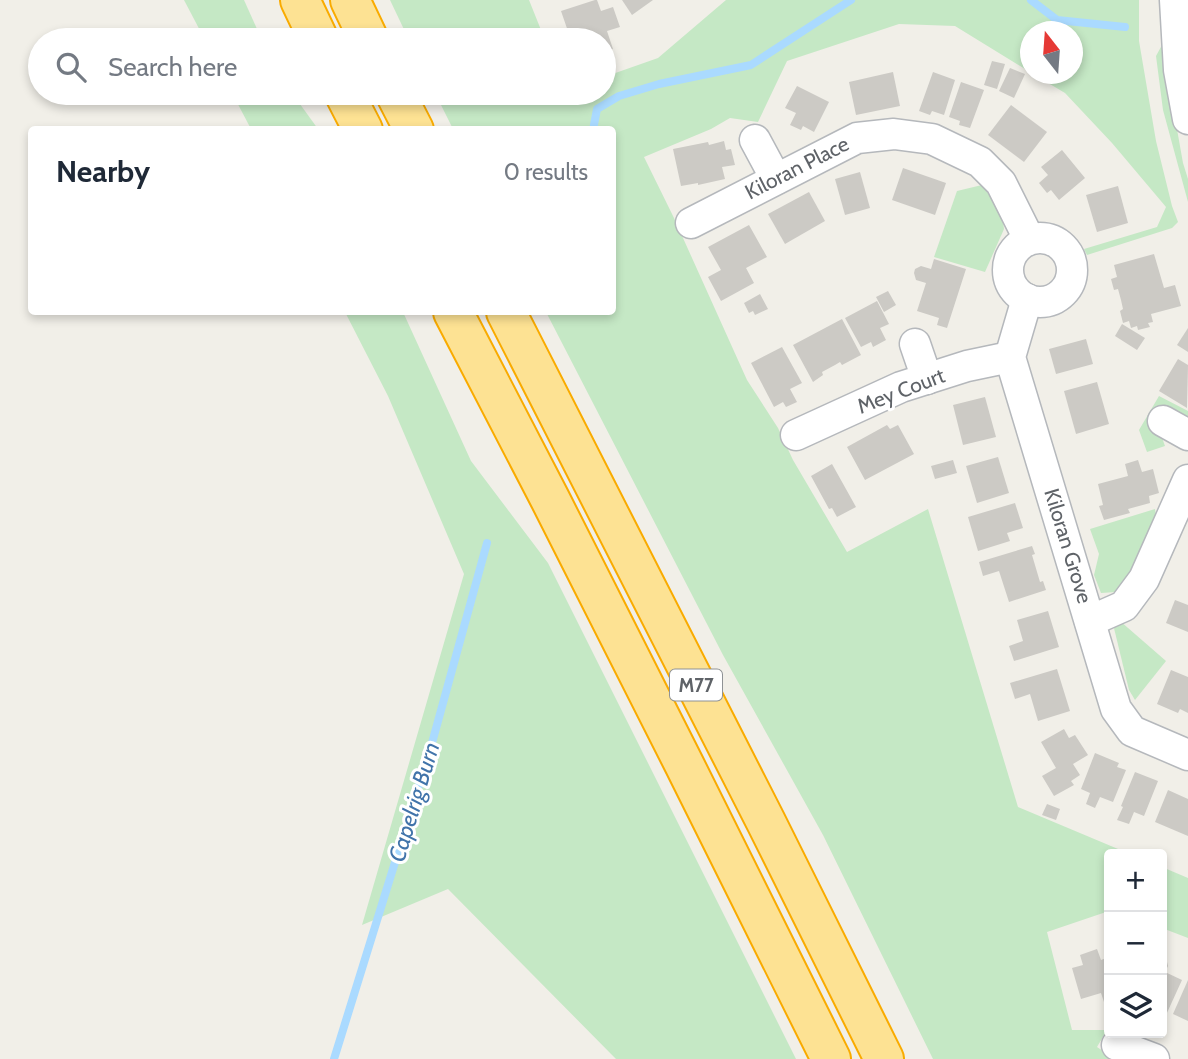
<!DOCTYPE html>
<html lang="en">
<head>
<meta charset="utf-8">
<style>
  :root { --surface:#fff; --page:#f6f6f7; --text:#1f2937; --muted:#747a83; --line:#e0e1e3 }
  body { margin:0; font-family:Cabin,sans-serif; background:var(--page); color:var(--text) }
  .controls { position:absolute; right:21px; bottom:21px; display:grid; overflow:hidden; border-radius:7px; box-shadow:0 4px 10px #0003 }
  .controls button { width:63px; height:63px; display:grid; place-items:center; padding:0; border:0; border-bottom:2px solid var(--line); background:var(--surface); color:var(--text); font:35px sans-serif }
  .compass { position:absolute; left:1020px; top:21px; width:63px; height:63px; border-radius:50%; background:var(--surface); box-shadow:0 4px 10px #0003; rotate:343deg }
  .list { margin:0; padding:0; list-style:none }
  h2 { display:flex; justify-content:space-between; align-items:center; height:91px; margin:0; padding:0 28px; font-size:30px }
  h2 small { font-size:23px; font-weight:400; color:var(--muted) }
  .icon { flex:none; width:38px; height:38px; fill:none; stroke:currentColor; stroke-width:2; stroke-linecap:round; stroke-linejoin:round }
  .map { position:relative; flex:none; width:1188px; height:1059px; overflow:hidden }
  .search { position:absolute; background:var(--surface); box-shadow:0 4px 10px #0003; left:28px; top:28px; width:588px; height:77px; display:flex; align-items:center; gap:18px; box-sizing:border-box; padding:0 24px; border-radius:38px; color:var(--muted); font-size:26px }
  .panel { position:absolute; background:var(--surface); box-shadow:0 4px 10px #0003; left:28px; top:126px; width:588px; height:189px; border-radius:7px }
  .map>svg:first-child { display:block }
</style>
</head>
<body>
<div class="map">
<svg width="1188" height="1059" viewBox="0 0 1188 1059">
  <rect width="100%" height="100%" fill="#f1efe8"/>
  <g fill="#c5e8c5">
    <path d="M184,0H244L262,40H205Z"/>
    <path d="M390,0H529L545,40H409Z"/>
    <path d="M726,0H1139V41L1156,141L1172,206L1178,222L1172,228L1087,255L1084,249L1157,227L1166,207L1112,143L1065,93L1033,74H1072V32H1030V72L955,26L899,24L787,61L758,122L730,118L711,129L644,157L674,218L747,380L778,428L793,460L847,552L928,509L1018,807L1130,854H1109V911L1047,932L1072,1030H1107L1097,1047L1115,1059H933L823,835L723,655L546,312H612V130L453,129L435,93H604V77L658,58Z"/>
    <path d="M1162,45L1183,163L1188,179V202L1163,110L1156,56Z"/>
    <path d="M232,93H292L318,129H251Z"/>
    <path d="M982,185L1002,212L1004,229L985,272L934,257L957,191Z"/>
    <path d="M345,312H403L471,461L548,563L796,1059H616L448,889L362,925L464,574L388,396Z"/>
    <path d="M1159,396L1188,411V419L1161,435L1165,446L1147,452L1139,430Z"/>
    <path d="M1155,509L1157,522L1129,583L1116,592L1101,593L1094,575L1099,554L1090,529Z"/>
    <path d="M1120,621L1166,661L1135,700L1129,690L1113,624Z"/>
    <path d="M1162,867L1188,878V938L1162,928Z"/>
  </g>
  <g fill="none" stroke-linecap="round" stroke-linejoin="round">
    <g stroke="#aadaff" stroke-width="8">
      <path d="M1031,0L1057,20L1125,27"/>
      <path d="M593,130L597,109L619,96L659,84L751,65L851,0"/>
      <path d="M334,1059L432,743L487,543"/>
    </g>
  </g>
  <g fill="#cccac5">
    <path d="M595,0H597L601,11L613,7L620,27L607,31L613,49L604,52V40H571L561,11Z"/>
    <path d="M622,0H653L632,15Z"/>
    <path d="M992,61L1005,64L997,89L984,85Z"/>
    <path d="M1010,68L1025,74L1014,98L999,91Z"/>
    <path d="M893,72L900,106L856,115L849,82Z"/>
    <path d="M933,72L955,80L944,115L932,111L930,115L919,111Z"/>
    <path d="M961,82L984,90L970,128L959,125L960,121L949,117Z"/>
    <path d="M797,86L829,102L814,132L803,126L801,130L790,125L796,113L785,108Z"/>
    <path d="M1011,105L1047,132L1024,162L988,135Z"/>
    <path d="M724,141L726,150L731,149L735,165L722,167L725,179L698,185V183L681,186L673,149L708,142L709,145Z"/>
    <path d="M1062,150L1085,178L1059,200L1051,190L1047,193L1039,183L1048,175L1041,167Z"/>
    <path d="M903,168L946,183L935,215L892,200Z"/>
    <path d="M860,172L870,208L845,215L835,179Z"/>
    <path d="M1118,186L1128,223L1097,232L1086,195Z"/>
    <path d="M809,192L825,221L785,244L768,214Z"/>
    <path d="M749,225L767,257L746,268L754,283L721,301L708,277L721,270L708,247Z"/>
    <path d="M1154,254L1164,288L1175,285L1181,306L1151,314L1153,322L1148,323L1150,327L1138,330L1137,326L1131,328L1129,321L1123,323L1120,311L1123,309L1121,300L1118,289L1114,290L1111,279L1117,277L1114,265Z"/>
    <path d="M934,259L966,269L947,328L937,325L939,318L917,311L926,283L916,280L914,273L915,269L921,266L931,269Z"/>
    <path d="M888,291L896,305L884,312L876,297Z"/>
    <path d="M760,294L768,309L755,315L753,311L749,313L744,303Z"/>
    <path d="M877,301L889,324L880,328L886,340L873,347L871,342L861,347L845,318Z"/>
    <path d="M842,319L861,355L842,365L840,362L835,365L822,372L823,375L813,382L793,345Z"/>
    <path d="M1122,324L1145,338L1137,350L1115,336Z"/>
    <path d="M1188,328V352L1177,345Z"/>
    <path d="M1086,339L1093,364L1056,374L1049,349Z"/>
    <path d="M782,347L802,383L790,389L797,402L786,407L783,402L774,407L751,363Z"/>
    <path d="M1178,359L1188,365L1187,408L1159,391Z"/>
    <path d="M1097,382L1109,424L1076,434L1064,391Z"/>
    <path d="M985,397L996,437L963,445L953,405Z"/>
    <path d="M887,425L890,429L898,425L914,454L865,480L847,447Z"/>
    <path d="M998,457L1009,493L977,503L966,466Z"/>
    <path d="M953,460L957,473L935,479L931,466Z"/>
    <path d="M1138,460L1142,472L1153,469L1159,493L1149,496L1150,503L1128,509L1130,513L1104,520L1099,506L1103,505L1098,484L1128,476L1125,464Z"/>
    <path d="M832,464L856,507L837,517L832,508L829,509L811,476Z"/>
    <path d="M1015,503L1023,528L1007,533L1010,541L978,551L968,517Z"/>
    <path d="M1032,546L1035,554L1032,555L1040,582L1043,581L1046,590L1009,602L999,571L983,576L979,562Z"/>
    <path d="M1175,600L1188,605V632L1166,623Z"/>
    <path d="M1048,611L1059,647L1014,661L1009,646L1023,641L1017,620Z"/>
    <path d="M1057,669L1070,711L1038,721L1030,694L1015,699L1010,683Z"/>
    <path d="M1171,670L1188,677V713L1180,709L1178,713L1157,704Z"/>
    <path d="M1064,729L1069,738L1075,735L1088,755L1073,764L1080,775L1071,781L1074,785L1054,796L1042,776L1056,768L1041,742Z"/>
    <path d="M1095,753L1119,763L1117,767L1126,770L1113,802L1100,797L1095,808L1086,804L1090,793L1081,789Z"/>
    <path d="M1135,772L1158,781L1144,816L1134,812L1129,824L1117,820L1123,807L1121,806Z"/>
    <path d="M1168,790L1188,799V836L1155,822Z"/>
    <path d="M1047,804L1060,809L1056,820L1042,815Z"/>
    <path d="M1097,949L1101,960L1109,957V1001L1104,1002L1101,993L1081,999L1072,968L1083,965L1080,955Z"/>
    <path d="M1162,956L1166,958L1168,966L1165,972L1182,980L1166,1015L1162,1013Z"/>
    <path d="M1188,980V1021L1173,1014Z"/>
  </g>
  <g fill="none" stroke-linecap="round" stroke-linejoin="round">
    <defs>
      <g id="minor">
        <path d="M1175,0L1179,70L1188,119"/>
        <path d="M755,140L776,179"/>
        <path d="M691,223L857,138L894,134L932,139L980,162L1001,183L1029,239"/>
        <circle cx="1040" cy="270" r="32"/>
        <path d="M1027,299L1010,357L1116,709L1132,731L1188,755"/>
        <path d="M915,344L927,379"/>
        <path d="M1163,421L1188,435"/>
        <path d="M796,435L901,387L967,366L1010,357"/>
        <path d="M1090,621L1124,606L1144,579L1188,480"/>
        <path d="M1117,1045L1154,1059"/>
      </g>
      <g id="highway">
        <path d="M300,0L319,40"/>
        <path d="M350,0L369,40"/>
        <path d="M344,93L363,130"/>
        <path d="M395,93L414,130"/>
        <path d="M453,312L550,499L684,764L831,1059"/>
        <path d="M506,312L766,822L884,1059"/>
      </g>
    </defs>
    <use href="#minor" stroke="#b5b8bc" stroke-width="33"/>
    <use href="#highway" stroke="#f9ab00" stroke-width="42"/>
    <use href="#minor" stroke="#fff" stroke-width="30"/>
    <use href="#highway" stroke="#fde293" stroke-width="38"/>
  </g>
  <g text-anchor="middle" stroke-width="6" stroke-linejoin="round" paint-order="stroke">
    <rect fill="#fff" stroke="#8f9295" stroke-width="2" x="670" y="669.5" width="52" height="31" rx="5"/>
    <g font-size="19" font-weight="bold" fill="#5f6368">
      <text x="696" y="692">M77</text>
    </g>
    <g font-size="21" fill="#5f6368" stroke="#fff">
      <text transform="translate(797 168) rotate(-27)" y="7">Kiloran Place</text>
      <text transform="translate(901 391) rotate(-21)" y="7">Mey Court</text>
      <text transform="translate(1068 546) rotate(73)" y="7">Kiloran Grove</text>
    </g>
    <g font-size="23" font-style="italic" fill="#4174aa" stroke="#fff">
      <text transform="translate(414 802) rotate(-73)" y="8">Capelrig Burn</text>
    </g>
  </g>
</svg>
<div class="controls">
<button>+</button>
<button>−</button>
<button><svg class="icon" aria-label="layers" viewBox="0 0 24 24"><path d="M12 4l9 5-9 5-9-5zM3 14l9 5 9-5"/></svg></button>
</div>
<svg class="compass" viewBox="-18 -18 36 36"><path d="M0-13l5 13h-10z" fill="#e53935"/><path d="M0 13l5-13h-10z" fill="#747a83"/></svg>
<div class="search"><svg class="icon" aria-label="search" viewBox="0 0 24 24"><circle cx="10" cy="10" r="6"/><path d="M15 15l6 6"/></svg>Search here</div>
<section class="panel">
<h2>Nearby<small>0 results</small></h2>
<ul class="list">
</ul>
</section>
</div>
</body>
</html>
